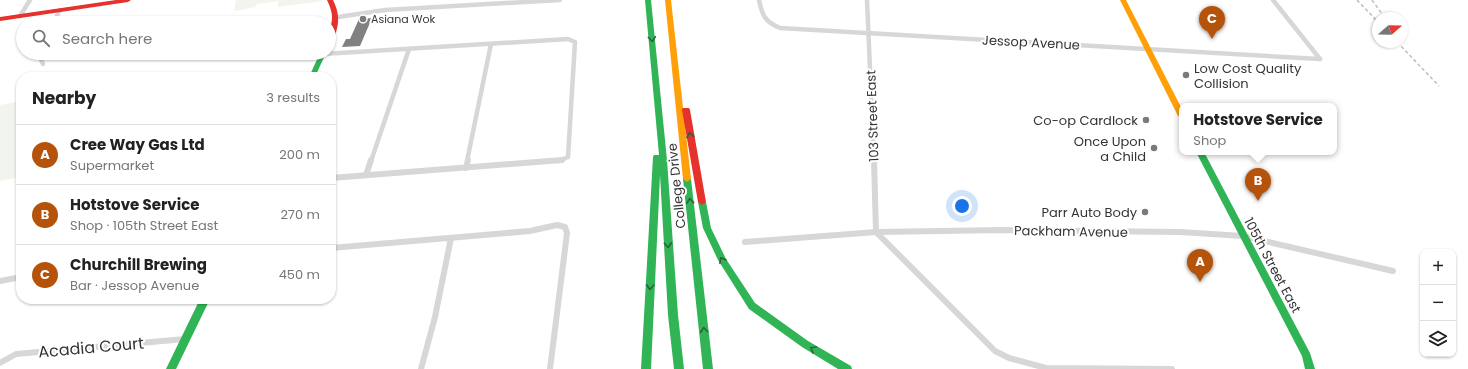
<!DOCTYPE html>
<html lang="en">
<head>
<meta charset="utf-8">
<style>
  :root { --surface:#fff; --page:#f2f2f2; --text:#222; --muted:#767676; --line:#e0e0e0; --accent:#b45309 }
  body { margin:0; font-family:Poppins,sans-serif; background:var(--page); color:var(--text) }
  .controls { position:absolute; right:12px; bottom:12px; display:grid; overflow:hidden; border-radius:8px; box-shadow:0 1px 3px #0004 }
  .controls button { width:36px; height:36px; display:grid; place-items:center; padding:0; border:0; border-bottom:1px solid var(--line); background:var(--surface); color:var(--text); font:20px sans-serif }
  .compass { position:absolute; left:1372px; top:12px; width:36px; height:36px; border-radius:50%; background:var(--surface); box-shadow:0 1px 3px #0004; rotate:70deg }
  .you { position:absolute; left:962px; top:206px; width:14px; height:14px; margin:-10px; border:3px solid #fff; border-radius:50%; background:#1a73e8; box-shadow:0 0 0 6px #1a73e833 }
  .badge { display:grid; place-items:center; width:26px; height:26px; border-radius:50%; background:var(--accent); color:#fff; font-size:13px; font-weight:700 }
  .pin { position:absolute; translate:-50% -33px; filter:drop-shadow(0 1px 2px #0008) }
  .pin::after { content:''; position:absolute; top:21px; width:14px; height:12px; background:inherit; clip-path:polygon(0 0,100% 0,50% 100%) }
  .popup { position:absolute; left:1179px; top:103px; width:158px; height:52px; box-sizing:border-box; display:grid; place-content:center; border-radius:8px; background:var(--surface); filter:drop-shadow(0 1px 3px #0005); font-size:13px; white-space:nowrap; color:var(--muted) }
  .popup b { font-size:15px; color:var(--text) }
  .popup::after { content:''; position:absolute; left:50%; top:100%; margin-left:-8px; border:8px solid transparent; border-top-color:var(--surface) }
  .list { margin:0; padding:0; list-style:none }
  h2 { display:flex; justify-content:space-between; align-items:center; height:52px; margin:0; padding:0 16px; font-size:17px }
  h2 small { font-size:13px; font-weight:400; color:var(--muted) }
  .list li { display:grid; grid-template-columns:26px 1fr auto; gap:12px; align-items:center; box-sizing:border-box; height:60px; padding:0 16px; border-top:1px solid var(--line) }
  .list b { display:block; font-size:15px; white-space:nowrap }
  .list p { margin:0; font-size:13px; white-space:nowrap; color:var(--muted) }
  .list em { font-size:13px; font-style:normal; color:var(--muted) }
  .icon { flex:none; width:22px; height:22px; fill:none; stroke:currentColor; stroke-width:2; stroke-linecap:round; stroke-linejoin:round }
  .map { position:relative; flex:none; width:1468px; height:369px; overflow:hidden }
  .search { position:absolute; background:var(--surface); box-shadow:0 1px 3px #0004; left:16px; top:16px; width:320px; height:44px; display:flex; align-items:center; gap:10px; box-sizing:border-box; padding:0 14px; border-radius:22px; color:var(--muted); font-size:15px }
  .panel { position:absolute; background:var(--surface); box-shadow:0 1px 3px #0004; left:16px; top:72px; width:320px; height:232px; border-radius:16px }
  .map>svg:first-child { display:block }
</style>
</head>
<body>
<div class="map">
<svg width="1468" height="369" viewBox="0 0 1468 369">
  <rect width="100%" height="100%" fill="#fff"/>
  <g fill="#f1f5ed">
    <path d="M236,0H321L322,1L278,7V1L257,4L256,7L234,11Z"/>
    <path d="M21,101V177L0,181V105Z"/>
  </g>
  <path fill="#818181" d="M372,18L360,46L342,47L346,39H350L359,19Z"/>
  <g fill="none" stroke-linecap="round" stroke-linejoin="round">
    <g stroke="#d7d7d7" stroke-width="4.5">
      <path d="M759,0C762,15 765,22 780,28L1320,59"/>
      <path d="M867,0L874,161"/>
      <path d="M1273,0L1320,59"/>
      <path d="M20,16L30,0"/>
      <path d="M338,17L385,10L560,0"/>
      <path d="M53,23L60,10"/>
      <path d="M38,53L43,64"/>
      <path d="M323,54L568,39L575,42L568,157L559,161"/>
      <path d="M371,161L409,49"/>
      <path d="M467,161L491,44"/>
    </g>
    <g stroke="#d7d7d7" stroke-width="6">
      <path d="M874,160L876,232L995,351L1009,358L1046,368L1172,369"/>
      <path d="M466,168L468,160"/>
      <path d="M366,175L371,160"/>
      <path d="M331,178L562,160"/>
      <path d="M745,242L876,232L1004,230L1180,232L1243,236L1393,271"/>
      <path d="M331,248L530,231L557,225L565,227L567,233L550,369"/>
      <path d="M0,281L21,277"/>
      <path d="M0,363L16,354L185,339"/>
      <path d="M421,369L435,317L451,238"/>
    </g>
    <g fill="#30b455" fill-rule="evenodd">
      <path d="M645,0H651L667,160L678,315L684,369H674L668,315L660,175L651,369H641L653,157L654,155H659Z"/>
      <path d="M320,53H326L315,77H309Z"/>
      <path d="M1196,152H1204L1310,353L1315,369H1305L1302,356Z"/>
      <path d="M687,176L691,179L713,369H703L683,179Z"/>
      <path d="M702,199L706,202L711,228L726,259L755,303L808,341L851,366L852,369H838L802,347L749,309L718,260L703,228L698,202Z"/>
      <path d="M200,299H210L176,369H166Z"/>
    </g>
    <g fill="#ff9f0a" fill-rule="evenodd">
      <path d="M665,0H671L691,179L687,182L683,179Z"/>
      <path d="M1120,0H1126L1182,109V118L1178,116Z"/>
    </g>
    <g fill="#e5322d" fill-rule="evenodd">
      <path d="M116,0H131L128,2L0,21V17Z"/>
      <path d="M327,0H333C339,12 340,22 335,35C333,38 332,40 329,42C329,22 337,21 327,0Z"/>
      <path d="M683,108H689L690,110L706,202L702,205L698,202L682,110Z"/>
    </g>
    <g stroke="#bebebe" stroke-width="1.5" stroke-dasharray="3.5 2.5" stroke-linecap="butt">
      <path d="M1357,0L1378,22"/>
      <path d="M1372,0L1385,18"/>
      <path d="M1397,42L1439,86"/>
    </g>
  </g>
  <defs><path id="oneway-chevron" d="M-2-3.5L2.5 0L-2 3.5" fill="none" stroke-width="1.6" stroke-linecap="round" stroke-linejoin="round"/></defs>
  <g stroke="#32603f">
    <use href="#oneway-chevron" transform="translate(652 39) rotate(85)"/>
    <use href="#oneway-chevron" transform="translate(690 135) rotate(-100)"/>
    <use href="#oneway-chevron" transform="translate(690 201) rotate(-96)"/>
    <use href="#oneway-chevron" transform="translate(668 245) rotate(86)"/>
    <use href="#oneway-chevron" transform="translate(722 260) rotate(-119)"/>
    <use href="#oneway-chevron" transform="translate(650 287) rotate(93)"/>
    <use href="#oneway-chevron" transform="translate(704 330) rotate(-95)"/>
    <use href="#oneway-chevron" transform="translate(813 349) rotate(-150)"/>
  </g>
  <g fill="#7a7a7a" stroke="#fff" stroke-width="1.5">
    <circle cx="363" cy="19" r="4"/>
    <circle cx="1186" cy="75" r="4"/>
    <circle cx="1146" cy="120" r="4"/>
    <circle cx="1154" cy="148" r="4"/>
    <circle cx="1145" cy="212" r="4"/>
  </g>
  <g text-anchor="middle" stroke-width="4" stroke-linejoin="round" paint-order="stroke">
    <g font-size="11" fill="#333" stroke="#fff" text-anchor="start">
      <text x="371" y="23">Asiana Wok</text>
    </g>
    <g font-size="13" fill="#333" stroke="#fff">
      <text transform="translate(1031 42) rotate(3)" y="5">Jessop Avenue</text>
      <text transform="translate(872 116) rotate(-92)" y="5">103 Street East</text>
      <text transform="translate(676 186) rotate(-96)" y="5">College Drive</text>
      <text transform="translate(1071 231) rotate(1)" y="5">Packham Avenue</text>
      <text transform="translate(1273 265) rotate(62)" y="5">105th Street East</text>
    </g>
    <g font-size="13" fill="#333" stroke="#fff" text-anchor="end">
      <text x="1194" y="73" text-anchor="start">Low Cost Quality<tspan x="1194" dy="15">Collision</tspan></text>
      <text x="1138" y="125">Co-op Cardlock</text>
      <text x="1146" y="146">Once Upon<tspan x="1146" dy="15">a Child</tspan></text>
      <text x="1137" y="217">Parr Auto Body</text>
    </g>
    <g font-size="16" fill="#333" stroke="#fff">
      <text transform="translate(91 347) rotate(-5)" y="6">Acadia Court</text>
    </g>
  </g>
</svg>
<div class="controls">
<button>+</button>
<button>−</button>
<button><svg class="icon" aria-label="layers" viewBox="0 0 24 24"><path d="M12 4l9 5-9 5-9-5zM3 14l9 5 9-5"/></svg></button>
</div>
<svg class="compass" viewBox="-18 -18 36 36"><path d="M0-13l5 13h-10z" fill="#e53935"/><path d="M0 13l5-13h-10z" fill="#767676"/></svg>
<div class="you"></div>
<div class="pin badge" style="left:1200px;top:282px">A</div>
<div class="pin badge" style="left:1258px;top:201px">B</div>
<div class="popup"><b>Hotstove Service</b>Shop</div>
<div class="pin badge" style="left:1212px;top:39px">C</div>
<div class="search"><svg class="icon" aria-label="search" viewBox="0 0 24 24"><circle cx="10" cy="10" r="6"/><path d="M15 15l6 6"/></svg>Search here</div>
<section class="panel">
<h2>Nearby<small>3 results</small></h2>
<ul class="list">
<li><span class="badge">A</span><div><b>Cree Way Gas Ltd</b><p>Supermarket</p></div><em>200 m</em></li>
<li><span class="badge">B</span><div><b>Hotstove Service</b><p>Shop · 105th Street East</p></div><em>270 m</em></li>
<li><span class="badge">C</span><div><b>Churchill Brewing</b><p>Bar · Jessop Avenue</p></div><em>450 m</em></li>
</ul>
</section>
</div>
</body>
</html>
